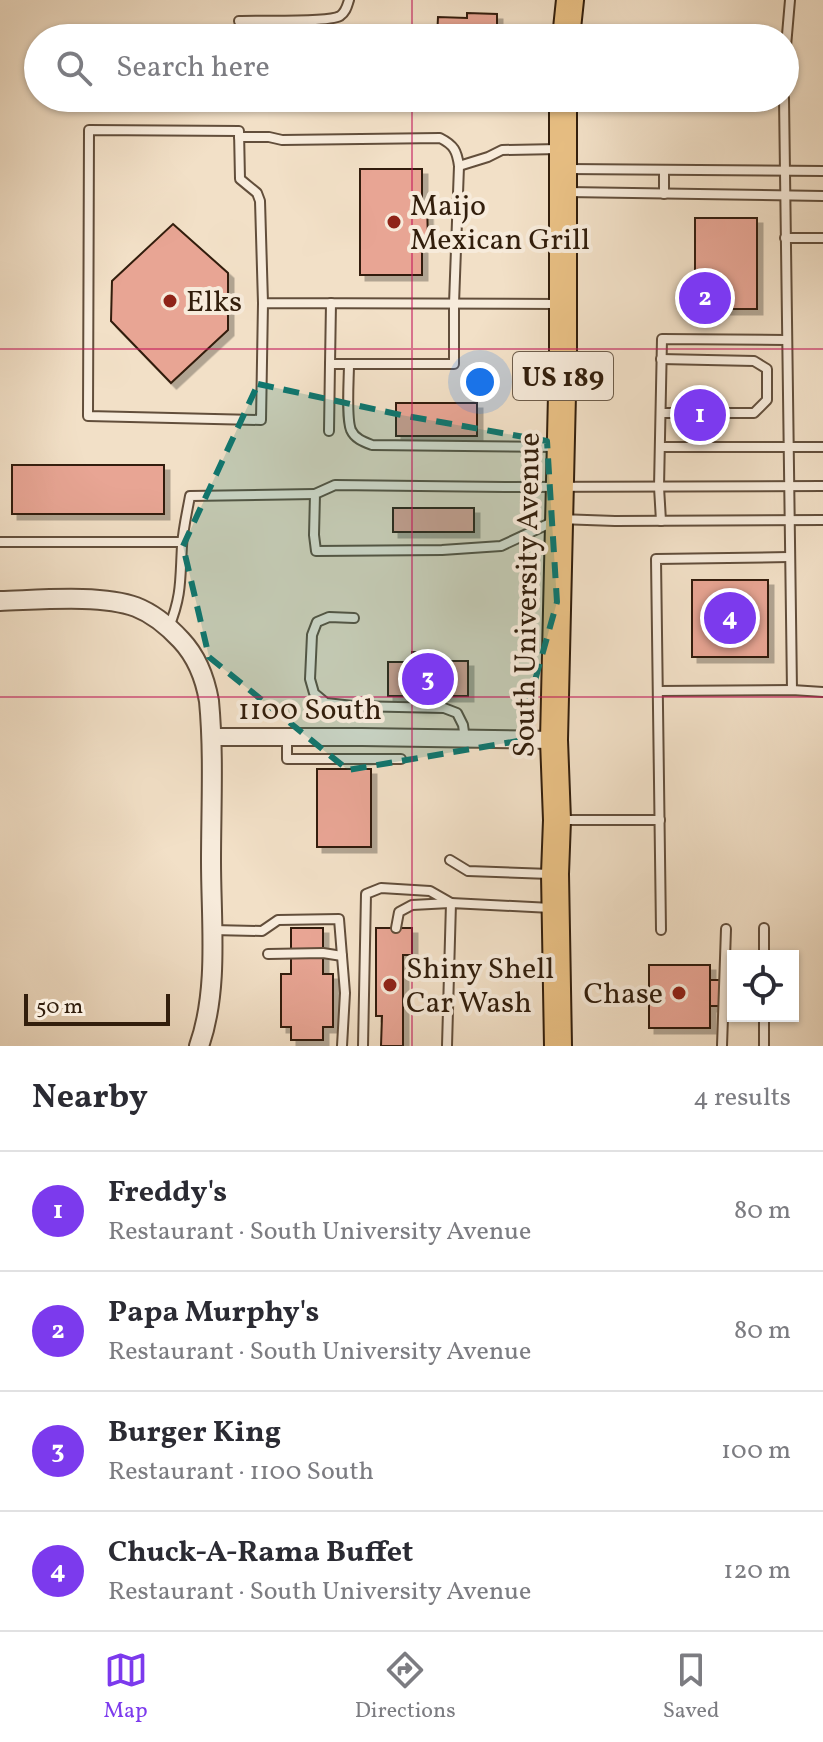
<!DOCTYPE html>
<html lang="en">
<head>
<meta charset="utf-8">
<style>
  :root { --surface:#fff; --page:#f2f2f3; --text:#2b2b33; --muted:#7c7c81; --line:#e1e1e2; --accent:#7c3aed }
  body { margin:0; font-family:Vollkorn,serif; background:var(--page); color:var(--text) }
  .controls { position:absolute; right:24px; bottom:24px; display:grid; overflow:hidden; border-radius:0px; box-shadow:0 2px 6px #0004 }
  .controls button { width:72px; height:72px; display:grid; place-items:center; padding:0; border:0; border-bottom:2px solid var(--line); background:var(--surface); color:var(--text); font:40px sans-serif }
  .scale { position:absolute; left:24px; bottom:20px; width:146px; box-sizing:border-box; padding-left:8px; border:4px solid #321e0c; border-top:0; font-size:22px; line-height:28px; white-space:nowrap; color:#321e0c; -webkit-text-stroke:6px #f7ebdb; paint-order:stroke }
  .you { position:absolute; left:480px; top:382px; width:28px; height:28px; margin:-20px; border:6px solid #fff; border-radius:50%; background:#1a73e8; box-shadow:0 0 0 12px #1a73e833 }
  .badge { display:grid; place-items:center; width:52px; height:52px; border-radius:50%; background:var(--accent); color:#fff; font-size:26px; font-weight:700 }
  .pin { position:absolute; translate:-50% -50%; border:4px solid #fff; box-shadow:0 2px 8px #0006 }
  .list { margin:0; padding:0; list-style:none }
  h2 { display:flex; justify-content:space-between; align-items:center; height:104px; margin:0; padding:0 32px; font-size:34px }
  h2 small { font-size:26px; font-weight:400; color:var(--muted) }
  .list li { display:grid; grid-template-columns:52px 1fr auto; gap:24px; align-items:center; box-sizing:border-box; height:120px; padding:0 32px; border-top:2px solid var(--line) }
  .list b { display:block; font-size:30px; white-space:nowrap }
  .list p { margin:0; font-size:26px; white-space:nowrap; color:var(--muted) }
  .list em { font-size:26px; font-style:normal; color:var(--muted) }
  .icon { flex:none; width:44px; height:44px; fill:none; stroke:currentColor; stroke-width:2; stroke-linecap:round; stroke-linejoin:round }
  .map { position:relative; flex:none; width:823px; height:1046px; overflow:hidden }
  .search { position:absolute; background:var(--surface); box-shadow:0 2px 6px #0004; left:24px; right:24px; top:24px; height:88px; display:flex; align-items:center; gap:20px; box-sizing:border-box; padding:0 28px; border-radius:44px; color:var(--muted); font-size:30px }
  .sheet { height:584px; background:var(--surface) }
  nav { display:flex; justify-content:space-around; align-items:center; box-sizing:border-box; height:112px; border-top:2px solid var(--line); background:var(--surface); font-size:22px; color:var(--muted) }
  nav a { display:grid; justify-items:center; gap:4px }
  nav .on { color:var(--accent) }
  .map>svg:first-child { display:block }
</style>
</head>
<body>
<div class="map">
<svg width="823" height="1046" viewBox="0 0 823 1046">
  <defs>
    <filter id="shadow"><feDropShadow dx="5.5" dy="5.5" stdDeviation="0" flood-color="#0004"/></filter>
  </defs>
  <rect width="100%" height="100%" fill="#f2e0c7"/>
  <filter id="stains"><feTurbulence type="fractalNoise" baseFrequency=".0025" numOctaves="4"/><feColorMatrix values="0 0 0 0 .2 0 0 0 0 .09 0 0 0 0 .02 0 0 0 .5 -.17"/></filter>
  <radialGradient id="worn" r=".72"><stop offset=".6" stop-color="#630" stop-opacity="0"/><stop offset="1" stop-color="#630" stop-opacity=".3"/></radialGradient>
  <g fill="#e8a594" stroke="#321e0c" stroke-width="2" filter="url(#shadow)">
    <path d="M467,13L497,14V38H437L438,17L467,18Z"/>
    <path d="M360,169H422V203H427L428,241H422V275H360Z"/>
    <rect x="695" y="218" width="62" height="91"/>
    <path d="M173,224L228,273V330L171,383L111,321L112,281Z"/>
    <rect x="396" y="403" width="81" height="33"/>
    <rect x="12" y="465" width="152" height="49"/>
    <rect x="393" y="508" width="81" height="24"/>
    <rect x="692" y="580" width="76" height="77"/>
    <path d="M412,652H437V661H468V696H388V662H412Z"/>
    <rect x="317" y="769" width="54" height="78"/>
    <path d="M291,928H323V974H333V1027H323V1040H291V1027H281V974H291Z"/>
    <path d="M376,928H412V955H403V1046H381L382,1016H376Z"/>
    <rect x="649" y="965" width="61" height="63"/>
    <rect x="710" y="980" width="23" height="26"/>
  </g>
  <g fill="none" stroke-linecap="round" stroke-linejoin="round">
    <defs>
      <g id="service">
        <path d="M239,21C258,20 327,23 340,16C346,12 347,6 349,0"/>
        <path d="M785,58L790,0"/>
        <path d="M784,98L792,690"/>
        <path d="M239,137H269L282,140L440,138C454,145 457,151 459,166L454,304V364H330L331,303"/>
        <path d="M459,166L488,157L502,150L559,149"/>
        <path d="M567,169L823,171"/>
        <path d="M664,171V194"/>
        <path d="M567,192L823,196"/>
        <path d="M785,238H823"/>
        <path d="M263,303L260,201L257,193L240,179L239,131L89,130L88,416L261,420L263,303L558,304"/>
        <path d="M349,364C349,379 346,418 351,430C355,439 364,442 372,445L559,447"/>
        <path d="M661,413H754L767,400V369L754,361L661,359"/>
        <path d="M329,431L330,364"/>
        <path d="M660,447H823"/>
        <path d="M823,486L505,487L335,485L315,494L314,535L316,551L442,550L501,546L559,519L615,521L823,520"/>
        <path d="M661,521L659,487L662,339L786,340"/>
        <path d="M0,542H182"/>
        <path d="M354,618L329,617L317,622L312,635L310,679L314,693L326,703L353,706L444,708L457,713L463,725L465,739"/>
        <path d="M169,627C182,595 180,579 182,546C183,529 187,513 190,496L315,494"/>
        <path d="M659,691L792,690L823,692"/>
        <path d="M287,737V759H401"/>
        <path d="M561,820H660"/>
        <path d="M450,860L468,871L550,874"/>
        <path d="M396,928L399,912L412,905L450,903"/>
        <path d="M764,928V956"/>
        <path d="M212,930L262,931L278,920L339,919L345,993L342,1046"/>
        <path d="M661,930L656,559L789,557"/>
        <path d="M268,954L323,953L342,956"/>
        <path d="M363,1046L366,894L381,888L430,891L451,903"/>
        <path d="M447,1046L451,903L551,908"/>
        <path d="M722,1046L726,929"/>
        <path d="M764,1046V1016"/>
      </g>
      <path id="minor" d="M211,737H362L554,740"/>
      <path id="tertiary" d="M0,601C38,600 101,594 136,607C154,614 168,626 181,640C197,657 205,678 209,701C214,754 211,808 211,862C211,921 219,990 199,1046"/>
      <g id="trunk">
        <path d="M566,38L570,0"/>
        <path d="M558,1046L555,874L557,820L554,740L563,351V98"/>
      </g>
    </defs>
    <use href="#service" stroke="#624e3b" stroke-width="12"/>
    <use href="#minor" stroke="#624e3b" stroke-width="20"/>
    <use href="#tertiary" stroke="#624e3b" stroke-width="22"/>
    <use href="#trunk" stroke="#321e0c" stroke-width="30"/>
    <use href="#service" stroke="#f7ebdb" stroke-width="8"/>
    <use href="#minor" stroke="#f7ebdb" stroke-width="16"/>
    <use href="#tertiary" stroke="#f7ebdb" stroke-width="18"/>
    <use href="#trunk" stroke="#e9c084" stroke-width="26"/>
  </g>
  <path fill="#0f766e" fill-opacity="0.2" stroke="#0f766e" stroke-width="6" stroke-dasharray="16 10" stroke-linejoin="round" d="M258,384L401,415L547,441L557,602L518,741L348,770L209,657L183,546Z"/>
  <path fill="none" stroke="#c2185b" stroke-width="2" stroke-opacity="0.55" d="M412,0V38M412,98V1046M0,349H823M0,697H823"/>
  <g fill="#8f2418" stroke="#f7ebdb" stroke-width="3">
    <circle cx="394" cy="222" r="8"/>
    <circle cx="170" cy="301" r="8"/>
    <circle cx="390" cy="985" r="8"/>
    <circle cx="679" cy="993" r="8"/>
  </g>
  <g text-anchor="middle" stroke-width="8" stroke-linejoin="round" paint-order="stroke">
    <rect fill="#f7ebdb" stroke="#6d5c4a" stroke-width="2" x="513" y="352" width="100" height="48" rx="6"/>
    <g font-size="28" font-weight="bold" fill="#321e0c">
      <text x="563" y="386">US 189</text>
    </g>
    <g font-size="30" fill="#321e0c" stroke="#f7ebdb" text-anchor="start">
      <text x="410" y="215">Maijo<tspan x="410" dy="34">Mexican Grill</tspan></text>
      <text x="186" y="311">Elks</text>
      <text x="406" y="978">Shiny Shell<tspan x="406" dy="34">Car Wash</tspan></text>
      <text x="663" y="1003" text-anchor="end">Chase</text>
    </g>
    <g font-size="30" fill="#321e0c" stroke="#f7ebdb">
      <text transform="translate(526 595) rotate(-89)" y="10">South University Avenue</text>
      <text x="310" y="719">1100 South</text>
    </g>
  </g>
  <rect width="100%" height="100%" filter="url(#stains)"/>
  <rect width="100%" height="100%" fill="url(#worn)"/>
</svg>
<div class="controls">
<button><svg class="icon" aria-label="locate" viewBox="0 0 24 24"><circle cx="12" cy="12" r="6"/><path d="M12 2v4M12 18v4M2 12h4M18 12h4"/></svg></button>
</div>
<div class="scale">50 m</div>
<div class="you"></div>
<div class="pin badge" style="left:700px;top:415px">1</div>
<div class="pin badge" style="left:705px;top:298px">2</div>
<div class="pin badge" style="left:428px;top:679px">3</div>
<div class="pin badge" style="left:730px;top:618px">4</div>
<div class="search"><svg class="icon" aria-label="search" viewBox="0 0 24 24"><circle cx="10" cy="10" r="6"/><path d="M15 15l6 6"/></svg>Search here</div>
</div>
<section class="sheet">
<h2>Nearby<small>4 results</small></h2>
<ul class="list">
<li><span class="badge">1</span><div><b>Freddy's</b><p>Restaurant · South University Avenue</p></div><em>80 m</em></li>
<li><span class="badge">2</span><div><b>Papa Murphy's</b><p>Restaurant · South University Avenue</p></div><em>80 m</em></li>
<li><span class="badge">3</span><div><b>Burger King</b><p>Restaurant · 1100 South</p></div><em>100 m</em></li>
<li><span class="badge">4</span><div><b>Chuck-A-Rama Buffet</b><p>Restaurant · South University Avenue</p></div><em>120 m</em></li>
</ul>
</section>
<nav>
<a class="on"><svg class="icon" aria-label="map" viewBox="0 0 24 24"><path d="M3 6l6-2 6 2 6-2v14l-6 2-6-2-6 2zM9 4v14M15 6v14"/></svg>Map</a>
<a><svg class="icon" aria-label="directions" viewBox="0 0 24 24"><path d="M12 3l9 9-9 9-9-9zM9 14v-3h6M13 9l2 2-2 2"/></svg>Directions</a>
<a><svg class="icon" aria-label="saved" viewBox="0 0 24 24"><path d="M7 4h10v16l-5-4-5 4z"/></svg>Saved</a>
</nav>
</body>
</html>
